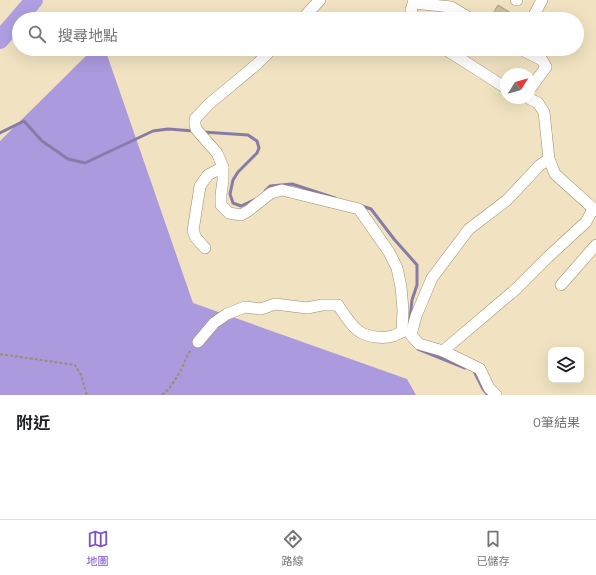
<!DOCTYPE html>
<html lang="zh-TW">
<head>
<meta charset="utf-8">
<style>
  :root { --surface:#fff; --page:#f2f2f2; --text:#202124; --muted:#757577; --line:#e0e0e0; --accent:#7c53cd }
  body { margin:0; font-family:Bitter,"Noto Sans TC",serif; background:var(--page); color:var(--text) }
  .controls { position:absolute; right:12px; bottom:12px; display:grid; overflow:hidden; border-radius:8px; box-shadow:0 4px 16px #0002 }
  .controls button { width:36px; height:36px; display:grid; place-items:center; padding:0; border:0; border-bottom:1px solid var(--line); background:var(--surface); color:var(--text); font:20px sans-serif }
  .compass { position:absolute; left:500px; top:68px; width:36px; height:36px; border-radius:50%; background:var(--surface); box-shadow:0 4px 16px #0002; rotate:53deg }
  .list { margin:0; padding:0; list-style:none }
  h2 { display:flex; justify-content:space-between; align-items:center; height:52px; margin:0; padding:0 16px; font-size:17px }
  h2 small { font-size:13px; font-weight:400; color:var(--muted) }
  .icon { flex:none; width:22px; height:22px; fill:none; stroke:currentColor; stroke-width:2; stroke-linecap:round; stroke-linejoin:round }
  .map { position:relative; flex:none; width:596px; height:395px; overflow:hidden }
  .search { position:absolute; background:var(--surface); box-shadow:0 4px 16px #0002; left:12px; right:12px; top:12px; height:44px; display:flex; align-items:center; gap:10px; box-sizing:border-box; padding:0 14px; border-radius:22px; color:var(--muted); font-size:15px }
  .sheet { height:124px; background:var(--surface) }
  nav { display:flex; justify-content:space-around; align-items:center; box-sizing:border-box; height:56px; border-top:1px solid var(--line); background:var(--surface); font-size:11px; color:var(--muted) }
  nav a { display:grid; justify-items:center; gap:2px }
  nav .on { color:var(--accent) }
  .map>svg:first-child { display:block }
</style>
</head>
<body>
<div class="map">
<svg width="596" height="395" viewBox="0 0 596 395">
  <rect width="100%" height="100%" fill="#f1e3c1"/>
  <path fill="#ab9add" d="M93,49H105L193,303L407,379L416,395H0V141Z"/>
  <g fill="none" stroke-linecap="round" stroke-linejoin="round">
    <g stroke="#887ba6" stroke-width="3">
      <path d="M203,132L248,135L257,141L259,148L257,153L238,172L233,180L230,194L233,203L241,206L256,199"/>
      <path d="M0,133L24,121L42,141L68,159L85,163L153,131L168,129L194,131"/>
      <path d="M265,191L270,186L292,184L335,198"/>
      <path d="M362,206L371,209L394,239L417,265V285L412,300L410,320"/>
      <path d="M418,349L465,368"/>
      <path d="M474,371L483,389L488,395"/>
    </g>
    <path stroke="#b09fe2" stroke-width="18" d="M0,40L34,0"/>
  </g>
  <path fill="#ccbe9d" stroke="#aa9d7c" d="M498,5L516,16L514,19H490Z"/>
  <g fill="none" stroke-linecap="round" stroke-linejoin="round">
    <defs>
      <g id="minor">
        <path d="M414,0L411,10L415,19"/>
        <path d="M516,0H517"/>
        <path d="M414,3L451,7L471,19"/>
        <path d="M302,19L320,0"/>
        <path d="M532,19L542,0"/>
        <path d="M272,49L257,64L209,104L195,119V124L196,129L217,153L223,167V180L221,195V205L229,213L241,215L248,211L271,193L282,190L359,209L389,252L397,268L401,287L403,310L402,332"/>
        <path d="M445,49L506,88"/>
        <path d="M520,49L542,60L546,67L530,89"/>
        <path d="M549,159L555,174L596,211"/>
        <path d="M205,248L196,238L193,231L200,186L208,175L223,167"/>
        <path d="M561,285L596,245"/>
        <path d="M198,342L214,323L227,314L245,307L261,309L275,304L307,308L322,305H338C344,314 351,326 360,332C368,337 384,339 393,336C396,335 399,333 402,332"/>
        <path d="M443,351L516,289L548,257L586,222L593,209"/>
        <path d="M496,395L489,388L480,369L443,351L419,344L411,335L416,316L432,278L469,229L507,200L540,165L549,159L544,112L538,103L530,99L529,98"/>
      </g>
    </defs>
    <use href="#minor" stroke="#9b8e6e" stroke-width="12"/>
    <g stroke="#998e76" stroke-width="2" stroke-dasharray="3 2" stroke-linecap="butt">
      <path d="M0,354L75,365L81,375L87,395"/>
      <path d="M162,395C170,389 175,380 180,372C184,364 186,356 192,349"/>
    </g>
    <use href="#minor" stroke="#fff" stroke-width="11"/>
  </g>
</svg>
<div class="controls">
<button><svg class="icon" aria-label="layers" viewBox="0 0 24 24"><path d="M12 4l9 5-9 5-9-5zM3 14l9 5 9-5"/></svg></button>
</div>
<svg class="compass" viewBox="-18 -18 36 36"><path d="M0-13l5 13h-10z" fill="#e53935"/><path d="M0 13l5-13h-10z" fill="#757577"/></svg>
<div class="search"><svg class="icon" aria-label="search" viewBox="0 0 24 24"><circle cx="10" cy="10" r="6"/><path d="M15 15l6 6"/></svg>搜尋地點</div>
</div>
<section class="sheet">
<h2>附近<small>0筆結果</small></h2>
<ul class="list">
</ul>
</section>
<nav>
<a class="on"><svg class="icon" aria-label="map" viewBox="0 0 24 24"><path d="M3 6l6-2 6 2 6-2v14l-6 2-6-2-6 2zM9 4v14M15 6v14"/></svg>地圖</a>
<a><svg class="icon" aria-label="directions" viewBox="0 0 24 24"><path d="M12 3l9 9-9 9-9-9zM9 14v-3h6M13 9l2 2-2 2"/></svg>路線</a>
<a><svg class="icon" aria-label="saved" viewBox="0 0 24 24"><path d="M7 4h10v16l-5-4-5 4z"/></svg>已儲存</a>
</nav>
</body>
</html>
